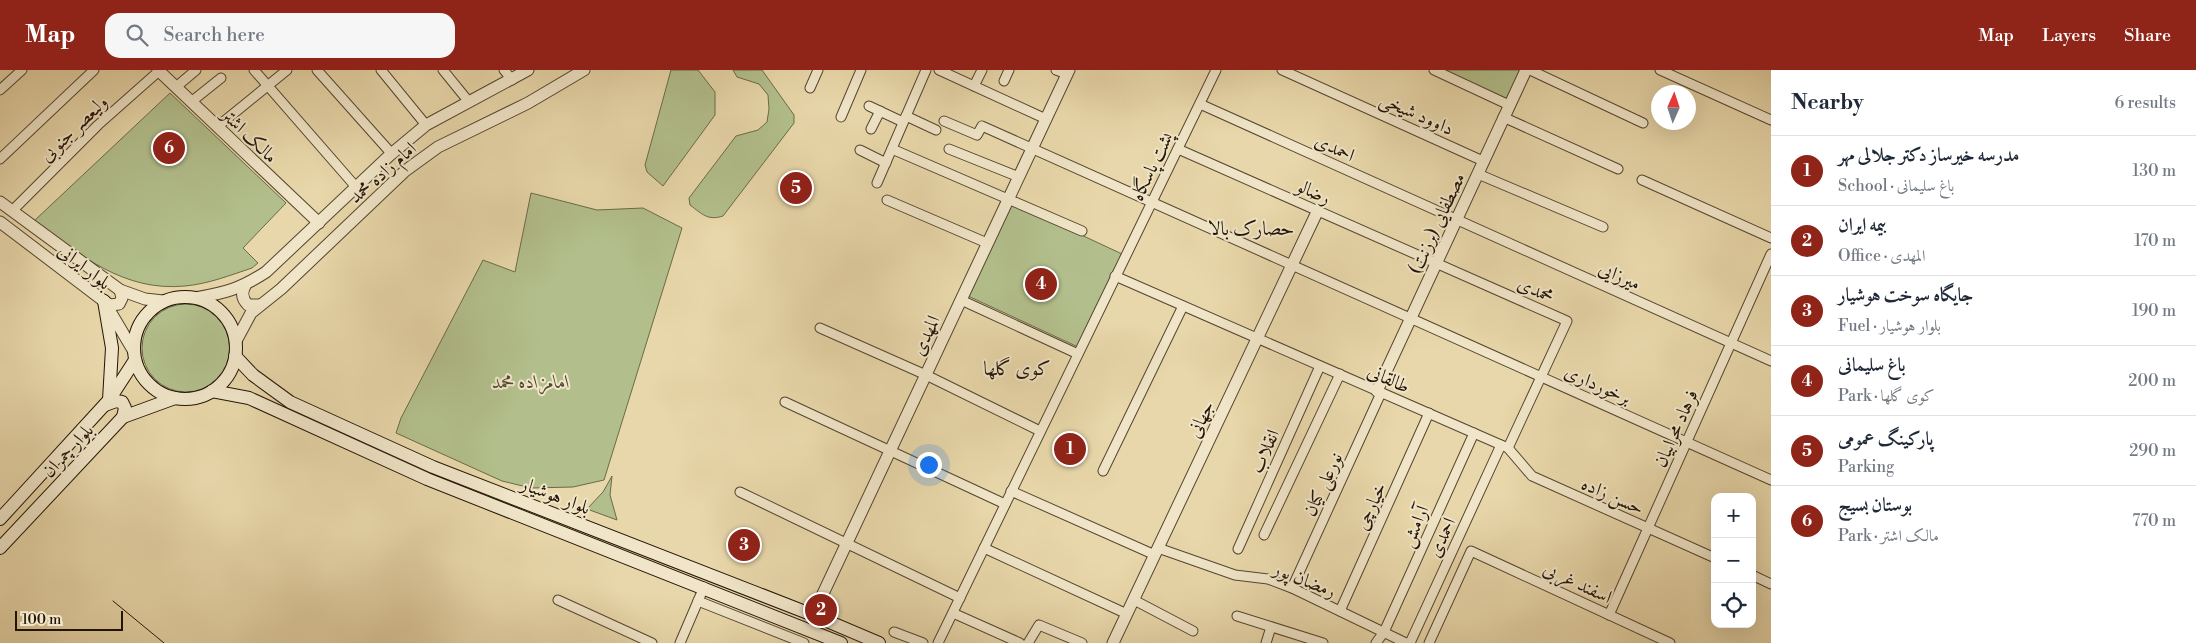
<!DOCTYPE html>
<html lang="en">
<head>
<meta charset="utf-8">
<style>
  :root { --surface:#fff; --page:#f6f6f7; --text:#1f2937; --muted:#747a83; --line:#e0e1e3; --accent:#8f2418 }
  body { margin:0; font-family:"Libre Bodoni",Amiri,serif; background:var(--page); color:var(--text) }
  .controls { position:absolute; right:15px; bottom:15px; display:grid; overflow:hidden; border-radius:10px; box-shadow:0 5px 20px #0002 }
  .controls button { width:45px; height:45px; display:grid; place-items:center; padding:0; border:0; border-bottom:1px solid var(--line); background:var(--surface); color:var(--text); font:25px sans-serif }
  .compass { position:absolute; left:1651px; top:15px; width:45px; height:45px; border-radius:50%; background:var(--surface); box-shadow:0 5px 20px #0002; rotate:3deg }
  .scale { position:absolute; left:15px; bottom:12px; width:108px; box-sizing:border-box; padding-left:5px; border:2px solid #231406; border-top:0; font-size:14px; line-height:18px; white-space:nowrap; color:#231406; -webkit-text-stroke:4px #f0e5c8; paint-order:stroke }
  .you { position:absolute; left:928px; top:394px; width:18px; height:18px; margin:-12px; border:4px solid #fff; border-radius:50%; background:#1a73e8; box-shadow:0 0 0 8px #1a73e833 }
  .badge { display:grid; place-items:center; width:32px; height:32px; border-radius:50%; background:var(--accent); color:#fff; font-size:16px; font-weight:700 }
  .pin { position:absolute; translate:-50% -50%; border:2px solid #fff; box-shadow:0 1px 5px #0006 }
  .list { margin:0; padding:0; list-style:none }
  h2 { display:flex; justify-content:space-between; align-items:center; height:65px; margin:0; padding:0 20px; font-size:21px }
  h2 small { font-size:16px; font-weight:400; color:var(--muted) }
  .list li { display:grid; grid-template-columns:32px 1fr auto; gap:15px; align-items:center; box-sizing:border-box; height:70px; padding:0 20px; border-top:1px solid var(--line) }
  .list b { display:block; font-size:19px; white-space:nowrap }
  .list p { margin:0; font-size:16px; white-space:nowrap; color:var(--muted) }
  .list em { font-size:16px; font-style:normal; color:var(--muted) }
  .icon { flex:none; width:28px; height:28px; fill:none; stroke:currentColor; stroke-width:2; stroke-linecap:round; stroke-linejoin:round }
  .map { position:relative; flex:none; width:1771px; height:573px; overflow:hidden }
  header { display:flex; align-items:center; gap:30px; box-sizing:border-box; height:70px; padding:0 25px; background:var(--accent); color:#fff }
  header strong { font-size:24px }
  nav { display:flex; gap:28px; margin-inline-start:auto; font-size:18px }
  .search { width:350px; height:45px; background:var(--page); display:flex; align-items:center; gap:12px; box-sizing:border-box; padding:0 18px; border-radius:15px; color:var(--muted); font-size:19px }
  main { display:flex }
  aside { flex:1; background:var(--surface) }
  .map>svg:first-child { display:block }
</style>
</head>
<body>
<header>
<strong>Map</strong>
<div class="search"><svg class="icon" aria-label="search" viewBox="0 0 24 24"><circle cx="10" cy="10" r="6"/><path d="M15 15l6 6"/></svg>Search here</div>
<nav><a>Map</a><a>Layers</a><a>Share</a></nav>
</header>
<main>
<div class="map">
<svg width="1771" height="573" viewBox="0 0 1771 573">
  <rect width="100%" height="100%" fill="#e8d7aa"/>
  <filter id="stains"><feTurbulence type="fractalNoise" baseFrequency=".004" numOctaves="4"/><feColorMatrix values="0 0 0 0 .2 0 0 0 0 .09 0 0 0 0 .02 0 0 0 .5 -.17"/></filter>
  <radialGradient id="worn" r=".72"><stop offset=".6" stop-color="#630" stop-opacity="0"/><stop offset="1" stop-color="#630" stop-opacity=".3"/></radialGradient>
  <g fill="#b2bf8c" stroke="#6a6a49">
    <path d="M671,0H698L715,22V45L663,116L647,102L645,95Z"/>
    <path d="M733,0H762L794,45V53L723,146C708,151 702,144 690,135L689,128L736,66L758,60L767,52L769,39L768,25L759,14L737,7Z"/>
    <path d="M1433,0H1523L1508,32Z"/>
    <path d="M170,23L286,133L243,178L258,193L252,198C231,205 208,214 185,216C124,222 80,185 34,151Z"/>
    <path d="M531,123L597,140L643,138L682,158L604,410L573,417L531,418L502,411L396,363L401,348L483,190L515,202Z"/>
    <path d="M1013,133L1122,184L1078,277L968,226Z"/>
    <circle cx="186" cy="278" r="44"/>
    <path d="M612,406L610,425L617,450L587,439L603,422Z"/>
  </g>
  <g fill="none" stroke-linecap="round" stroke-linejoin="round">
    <defs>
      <g id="minor">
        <path d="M254,0L356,117"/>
        <path d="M317,0L391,83"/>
        <path d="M381,0L426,55"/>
        <path d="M443,0L469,32"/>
        <path d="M504,0L512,10"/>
        <path d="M939,0L1046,49"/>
        <path d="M1056,0L1067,4"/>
        <path d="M1282,0L1483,91"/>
        <path d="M1434,0L1509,35"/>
        <path d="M1530,0L1643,53"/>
        <path d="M1660,0L1771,50"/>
        <path d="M1004,11L1009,0"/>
        <path d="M974,16L982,0"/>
        <path d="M176,17L196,0"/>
        <path d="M810,18L818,0"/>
        <path d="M0,20L22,0"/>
        <path d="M191,32L221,8"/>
        <path d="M1200,34L1771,291"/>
        <path d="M869,36L903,52"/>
        <path d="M906,46L936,60"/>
        <path d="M841,47L861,0"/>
        <path d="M1503,47L1618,99"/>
        <path d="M944,51L977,65L982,56L1771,410"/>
        <path d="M217,57L287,0"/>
        <path d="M871,59L880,41"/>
        <path d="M892,79L1082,161"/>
        <path d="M949,79L1019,107"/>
        <path d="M1178,79L1567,251L1508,378"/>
        <path d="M860,80L886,93"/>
        <path d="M0,89L94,0"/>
        <path d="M1478,104L1603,157"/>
        <path d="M1642,110L1771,168"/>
        <path d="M877,113L926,0"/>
        <path d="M887,130L987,173"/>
        <path d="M12,141L98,55L159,1"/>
        <path d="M1115,206L1508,378L1532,406L1715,488"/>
        <path d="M961,230L1078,284"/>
        <path d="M820,258L926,305L1040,361"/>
        <path d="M785,332L1005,434"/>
        <path d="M1103,401L1183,236"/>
        <path d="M1011,421L1155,485"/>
        <path d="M740,422L960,528"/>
        <path d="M1264,465L1340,304"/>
        <path d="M984,478L1127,544"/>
        <path d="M1158,478L1235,505L1268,509L1292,518L1406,573"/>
        <path d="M1238,479L1320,296"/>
        <path d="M1752,505L1771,514"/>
        <path d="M1292,518L1381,323"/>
        <path d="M558,530L652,573"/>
        <path d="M1134,530L1193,561"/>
        <path d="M698,531L804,573"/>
        <path d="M1340,541L1429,343"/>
        <path d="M953,543L1020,573"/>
        <path d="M1609,545L1771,184"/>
        <path d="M1237,546L1323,573"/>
        <path d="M894,562L923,573"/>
        <path d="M680,573L704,517"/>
        <path d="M938,573L1216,0"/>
        <path d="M1028,573L1039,555L1082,573"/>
        <path d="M1266,573L1271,557"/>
        <path d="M1376,573L1384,562L1474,363"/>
        <path d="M1410,573L1501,375"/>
        <path d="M1429,573L1471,481L1670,573"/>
      </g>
      <g id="tertiary">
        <path d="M158,0L319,153"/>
        <path d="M0,132L120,220L145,229L163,231"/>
        <path d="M0,152L104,231L133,280"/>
        <path d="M245,216C241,223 242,229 248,235H260"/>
        <path d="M195,228C225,223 240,219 266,202L390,85L426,55L528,0"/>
        <path d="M104,231L110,235L119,234L122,228L120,220"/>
        <path d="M236,271L251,243L281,219L405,101L438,77L528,33L584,0"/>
        <path d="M1377,321L1526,0"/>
        <path d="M813,545L1069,0"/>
        <path d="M1113,573L1318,140"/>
      </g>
      <g id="secondary">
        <circle cx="185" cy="278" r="51"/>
        <path d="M104,231L112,278L109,330"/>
        <path d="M235,286L253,305L290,332L433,397L813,545L879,573"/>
        <path d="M212,321L249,328L427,409L841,573"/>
        <path d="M105,335L116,331L122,332L125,338L123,347"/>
        <path d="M0,449L109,330L135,290"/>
        <path d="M0,478L123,347L175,328"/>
      </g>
    </defs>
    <use href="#minor" stroke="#54452f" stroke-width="11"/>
    <use href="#tertiary" stroke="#54452f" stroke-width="13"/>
    <use href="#secondary" stroke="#231406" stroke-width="14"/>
    <use href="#minor" stroke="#f0e5c8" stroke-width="9"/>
    <use href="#tertiary" stroke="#f0e5c8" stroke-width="11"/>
    <use href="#secondary" stroke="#f0e5c8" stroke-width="12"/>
    <path stroke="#231406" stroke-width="1" d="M113,531L164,573"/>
  </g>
  <g text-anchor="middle" stroke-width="4" stroke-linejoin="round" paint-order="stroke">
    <g font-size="19" fill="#231406" stroke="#f0e5c8">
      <text transform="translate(1417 43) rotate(24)" y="7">داوود شیخی</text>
      <text transform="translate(73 58) rotate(-44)" y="7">ولیعصر جنوبی</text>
      <text transform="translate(250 65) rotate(44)" y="7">مالک اشتر</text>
      <text transform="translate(1335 77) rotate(24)" y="7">احمدی</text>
      <text transform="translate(1151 96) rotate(-64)" y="7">پشت پاسگاه</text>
      <text transform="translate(382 102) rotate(-41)" y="7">امام زاده محمد</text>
      <text transform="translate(1314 121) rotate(24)" y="7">رضالو</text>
      <text transform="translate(1436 153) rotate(-65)" y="7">مصطفایی (برزنت)</text>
      <text transform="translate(85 196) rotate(38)" y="7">بلوار ایرانی</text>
      <text transform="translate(1620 205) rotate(24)" y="7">میرزایی</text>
      <text transform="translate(1536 219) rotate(24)" y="7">محمدی</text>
      <text transform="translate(925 265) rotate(-65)" y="7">المهدی</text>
      <text transform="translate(1389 308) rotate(24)" y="7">طالقانی</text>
      <text transform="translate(1598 314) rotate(24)" y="7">برخورداری</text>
      <text transform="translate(1200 349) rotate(-65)" y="7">جهانی</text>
      <text transform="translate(1675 358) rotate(-66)" y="7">فرهاد محرابیان</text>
      <text transform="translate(67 380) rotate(-47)" y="7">بلوار چمران</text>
      <text transform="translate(1264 381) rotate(-66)" y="7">انقلاب</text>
      <text transform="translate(1322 414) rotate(-65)" y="7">نورعلی کیان</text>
      <text transform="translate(556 425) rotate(21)" y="7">بلوار هوشیار</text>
      <text transform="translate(1613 425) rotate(24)" y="7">حسن زاده</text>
      <text transform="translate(1370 436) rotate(-66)" y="7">خیارچی</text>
      <text transform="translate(1414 456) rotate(-66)" y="7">آرامش</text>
      <text transform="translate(1441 467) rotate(-65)" y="7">احمدی</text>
      <text transform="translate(1305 509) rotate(22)" y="7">رمضان پور</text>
      <text transform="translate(1578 512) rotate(25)" y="7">اسفند غربی</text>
    </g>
    <g font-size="19" font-style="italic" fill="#4e472e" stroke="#f0e5c8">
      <text x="531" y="318">امامزاده محمد</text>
    </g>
    <g font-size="20" fill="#231406" stroke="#f0e5c8">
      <text x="1251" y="165">حصارک بالا</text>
      <text x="1017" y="305">کوی گلها</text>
    </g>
  </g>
  <rect width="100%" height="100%" filter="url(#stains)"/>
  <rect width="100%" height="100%" fill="url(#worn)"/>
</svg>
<div class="controls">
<button>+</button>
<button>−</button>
<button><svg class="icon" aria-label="locate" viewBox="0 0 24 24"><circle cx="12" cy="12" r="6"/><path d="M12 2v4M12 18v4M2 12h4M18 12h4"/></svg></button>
</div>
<svg class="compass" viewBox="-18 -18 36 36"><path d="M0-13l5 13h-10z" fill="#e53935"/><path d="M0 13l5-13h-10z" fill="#747a83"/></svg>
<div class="scale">100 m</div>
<div class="you"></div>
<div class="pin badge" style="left:1070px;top:379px">1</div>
<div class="pin badge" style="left:821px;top:540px">2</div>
<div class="pin badge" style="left:744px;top:475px">3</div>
<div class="pin badge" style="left:1041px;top:214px">4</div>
<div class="pin badge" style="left:796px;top:118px">5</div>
<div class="pin badge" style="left:169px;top:78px">6</div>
</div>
<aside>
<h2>Nearby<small>6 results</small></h2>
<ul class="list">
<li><span class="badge">1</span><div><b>مدرسه خیرساز دکتر جلالی مهر</b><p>School · باغ سلیمانی</p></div><em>130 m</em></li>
<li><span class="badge">2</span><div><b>بیمه ایران</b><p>Office · المهدی</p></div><em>170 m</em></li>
<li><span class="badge">3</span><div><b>جایگاه سوخت هوشیار</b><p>Fuel · بلوار هوشیار</p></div><em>190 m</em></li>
<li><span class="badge">4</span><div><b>باغ سلیمانی</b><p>Park · کوی گلها</p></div><em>200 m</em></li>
<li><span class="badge">5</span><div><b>پارکینگ عمومی</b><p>Parking</p></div><em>290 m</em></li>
<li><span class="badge">6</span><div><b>بوستان بسیج</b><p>Park · مالک اشتر</p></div><em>770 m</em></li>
</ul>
</aside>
</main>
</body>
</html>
